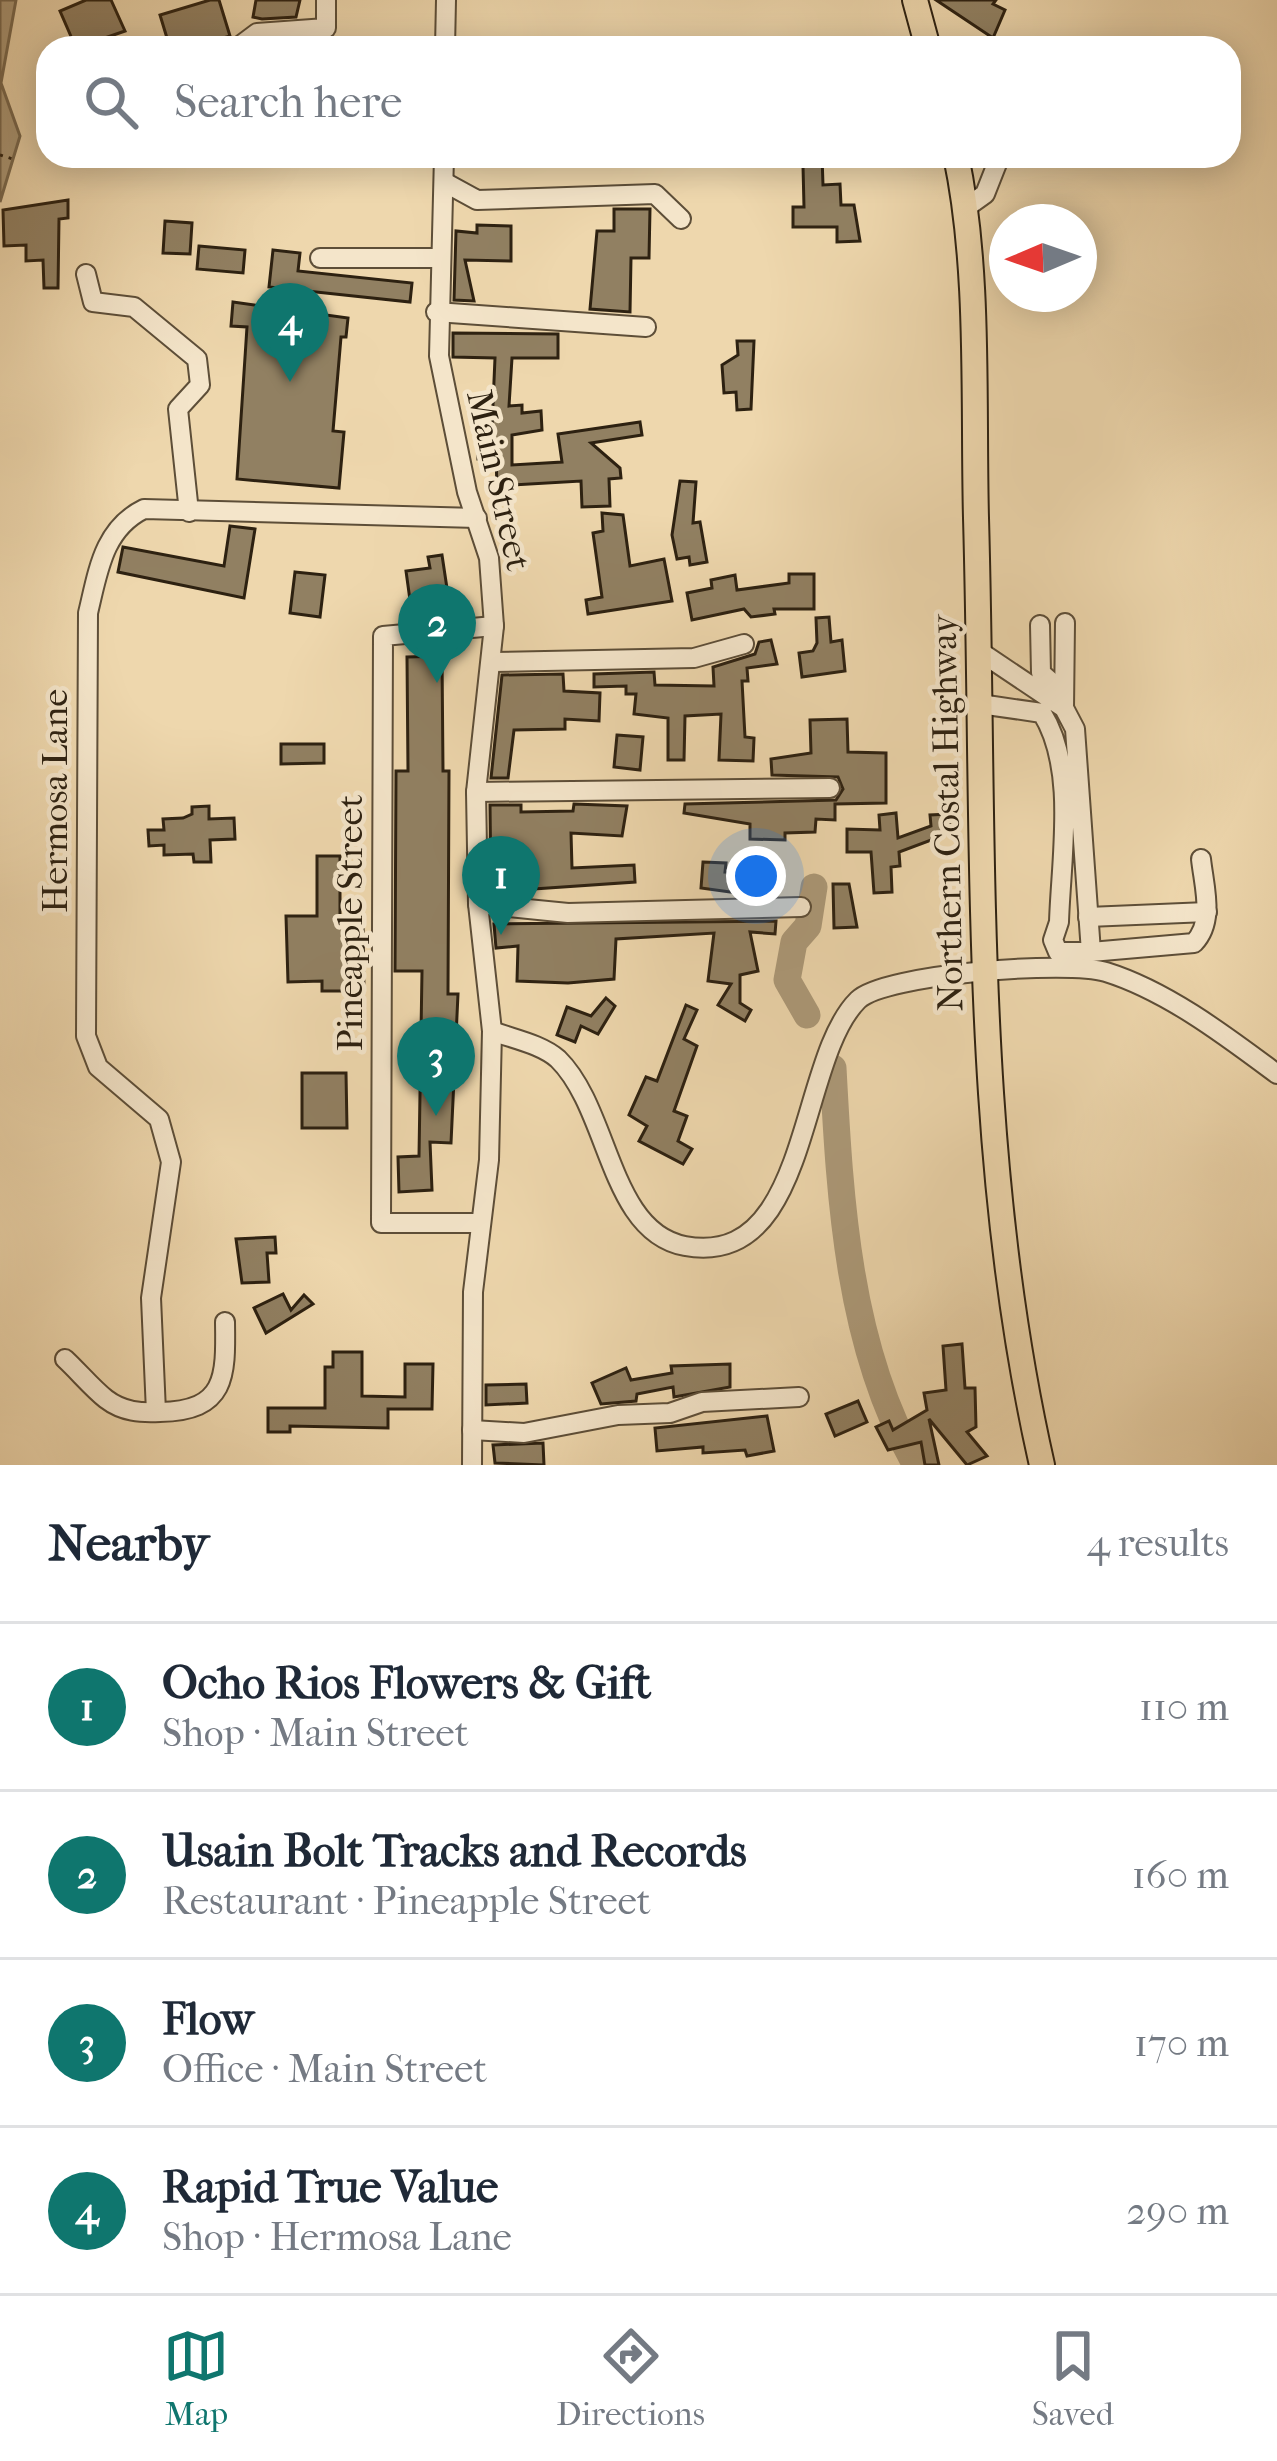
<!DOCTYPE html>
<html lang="en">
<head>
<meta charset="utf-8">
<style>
  :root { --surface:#fff; --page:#f6f6f7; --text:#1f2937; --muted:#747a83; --line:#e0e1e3; --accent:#0f766e }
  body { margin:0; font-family:"IM FELL French Canon",serif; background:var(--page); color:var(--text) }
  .compass { position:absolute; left:989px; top:204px; width:108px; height:108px; border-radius:50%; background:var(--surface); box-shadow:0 6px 30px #0003; rotate:268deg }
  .you { position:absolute; left:756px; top:876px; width:42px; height:42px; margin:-30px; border:9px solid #fff; border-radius:50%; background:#1a73e8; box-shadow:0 0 0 18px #1a73e833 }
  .badge { display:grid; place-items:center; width:78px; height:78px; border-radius:50%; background:var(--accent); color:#fff; font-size:39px; font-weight:700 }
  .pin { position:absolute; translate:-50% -99px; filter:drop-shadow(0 3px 6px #0008) }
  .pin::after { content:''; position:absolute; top:63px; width:42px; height:36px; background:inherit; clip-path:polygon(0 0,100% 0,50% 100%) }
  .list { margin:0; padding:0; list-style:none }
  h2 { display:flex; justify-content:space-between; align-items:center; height:156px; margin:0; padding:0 48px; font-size:51px }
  h2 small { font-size:39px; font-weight:400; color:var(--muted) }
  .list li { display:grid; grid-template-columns:78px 1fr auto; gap:36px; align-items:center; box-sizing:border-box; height:168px; padding:0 48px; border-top:3px solid var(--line) }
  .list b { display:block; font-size:45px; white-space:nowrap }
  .list p { margin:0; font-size:39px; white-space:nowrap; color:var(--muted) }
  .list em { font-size:39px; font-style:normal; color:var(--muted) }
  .icon { flex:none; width:66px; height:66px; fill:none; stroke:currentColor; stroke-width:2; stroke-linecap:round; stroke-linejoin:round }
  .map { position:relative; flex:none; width:1277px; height:1465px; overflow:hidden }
  .search { position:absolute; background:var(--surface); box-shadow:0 6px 30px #0003; left:36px; right:36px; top:36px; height:132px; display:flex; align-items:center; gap:30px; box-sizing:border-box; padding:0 42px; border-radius:36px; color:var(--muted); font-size:45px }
  .sheet { height:828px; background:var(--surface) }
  nav { display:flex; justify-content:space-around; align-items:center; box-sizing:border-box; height:168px; border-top:3px solid var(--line); background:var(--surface); font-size:33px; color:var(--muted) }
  nav a { display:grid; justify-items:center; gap:6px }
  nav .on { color:var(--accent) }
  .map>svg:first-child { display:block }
</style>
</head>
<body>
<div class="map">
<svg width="1277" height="1465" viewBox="0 0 1277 1465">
  <rect width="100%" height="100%" fill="#eed7ad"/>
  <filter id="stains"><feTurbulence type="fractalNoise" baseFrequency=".00167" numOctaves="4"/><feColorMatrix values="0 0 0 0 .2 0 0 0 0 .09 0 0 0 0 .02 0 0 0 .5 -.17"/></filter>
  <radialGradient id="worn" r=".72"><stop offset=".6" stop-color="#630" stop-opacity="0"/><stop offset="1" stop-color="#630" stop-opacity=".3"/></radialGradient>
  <path fill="#ac9978" stroke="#79694f" stroke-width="3" d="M0,0H16L1,83L20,136L0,202Z"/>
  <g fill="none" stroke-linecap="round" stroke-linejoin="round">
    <g stroke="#ac9978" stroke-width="27">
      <path d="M807,1015L787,980L794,942L808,926L814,887"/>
      <path d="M833,1068C840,1200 848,1348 916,1465"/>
    </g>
  </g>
  <g fill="#918062" stroke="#2d2111" stroke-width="3">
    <path d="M86,0H111L125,31L76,48L60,11Z"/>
    <path d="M210,0H219L230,36L210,42L212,48H170L160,15Z"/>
    <path d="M256,0H300L296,17L262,19L253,17Z"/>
    <path d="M936,0H996L993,4L1005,10L993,38Z"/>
    <path d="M781,156H822L823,185L840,184L841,205H854L860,241L837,242V227H793V207H804L803,166Z"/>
    <path d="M68,200V218L59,219L58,288H44L43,260L26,261V245L4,246L3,210Z"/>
    <path d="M614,209H650L649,258H631L630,312L590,309L597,231H614Z"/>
    <path d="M165,221L192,223L190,254L163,253Z"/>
    <path d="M477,225L511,226V261L465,260L474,301L454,300L456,231L477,233Z"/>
    <path d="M199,246L245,250L243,273L197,269Z"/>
    <path d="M273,250L300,253L298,271L412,283L410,302L269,287Z"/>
    <path d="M233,302L348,318L346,337H341L333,431L344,432L339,488L237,479L247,327L231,326Z"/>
    <path d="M453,333L558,334V358H512L509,406L522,405V413L541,411L542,430L512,435V465L562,462L558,434L640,422L642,435L591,443L620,468L621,478L609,479L610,506L582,507L581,481L497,486L496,459H478V427H492L495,358L453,357Z"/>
    <path d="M737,341H754L751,409L737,410L736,392L724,393L722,365L738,355Z"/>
    <path d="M680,481L696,482L693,523L700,522L707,562L690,565L689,557L677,559L672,535Z"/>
    <path d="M602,513L623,515L630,566L664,559L672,601L588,614L586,600L602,597L593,533L603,531Z"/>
    <path d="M230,526L255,529L244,598L118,572L123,547L224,566Z"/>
    <path d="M442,555L448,595L410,600L406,571L430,568L428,557Z"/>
    <path d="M295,572L325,575L320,617L290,613Z"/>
    <path d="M789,574H814V609H774L775,614L751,617L744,609L692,620L687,593L712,588L711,580L735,575L737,590L789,583Z"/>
    <path d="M829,617L831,642L842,640L845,671L802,677L799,653L813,651L817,643L816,618Z"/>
    <path d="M771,640L777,664L747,668L748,681H742L745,737L754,738L753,761L719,760L721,714L685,716L684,760H668V718L634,714L636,694H626V686L594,687V674L654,672L655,685L714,686L713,667L755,654L759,642Z"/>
    <path d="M442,656L443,771H449L448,994H458L451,1143L430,1142L432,1190L399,1192L398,1157L419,1156L422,971H395L396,771H408L407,657Z"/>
    <path d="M563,674L564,691L600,693L599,721L565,719V729L514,730L508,778H491L502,675Z"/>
    <path d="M847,719L848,752L886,753V803L835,804V820L816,819L815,832L785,833V840L750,839V824L684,813L685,804L836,800L843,789L838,777L772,775L771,759L811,753L810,720Z"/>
    <path d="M617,735L643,737L640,770L614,767Z"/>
    <path d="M281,744H324V763L281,764Z"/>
    <path d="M574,804L627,806L622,836L571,833L572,868L634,865L635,882L491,892L490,805H521V812L573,811Z"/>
    <path d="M209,806V819L234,818L235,839L210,840L211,862H194L193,854L164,855V845L149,846L148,830H164L163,819L183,818L192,814V807Z"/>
    <path d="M896,813L898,838L931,826L930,815L949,814L950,826H941L942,836L899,852L900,866L891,867L892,892L874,893L871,852H847V829L880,830L879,815Z"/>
    <path d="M317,856H340V926H363L364,991H322V981L288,982L286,916H317Z"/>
    <path d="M703,862L726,863L725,872L753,873L752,895L701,888Z"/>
    <path d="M833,884H849L857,927L834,928Z"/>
    <path d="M776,921L775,934L750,932L758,971L740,975V1003L751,1010L745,1021L718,1005L731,984L708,981L714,933L616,939L614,979L568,983L517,981L518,946L496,948L494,924Z"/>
    <path d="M606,998L615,1006L598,1034L581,1026L575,1042L557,1035L567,1007L591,1016Z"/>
    <path d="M686,1005L697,1010L684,1039L697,1046L674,1111L687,1116L678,1141L692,1149L683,1164L639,1141L647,1126L629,1115L646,1077L657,1081Z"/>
    <path d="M302,1073H346L347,1128H302Z"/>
    <path d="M275,1237L276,1253H267L269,1282L242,1283L236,1239Z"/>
    <path d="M283,1294L291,1310L304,1295L313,1304L266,1333L254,1308Z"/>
    <path d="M962,1344L965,1388H975L976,1427L967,1432L987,1456L967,1465L929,1419L939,1465H925L921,1442L888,1450L876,1427L889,1421L893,1430L927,1410L924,1393L946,1390L943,1346Z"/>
    <path d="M333,1352H362V1396L405,1397V1364H433L432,1409H388V1428L290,1426V1432H268V1408H325V1367H333Z"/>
    <path d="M730,1364V1387L674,1397L673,1387L637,1394L636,1401L601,1404L592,1383L626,1368L631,1380L672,1373L671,1366Z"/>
    <path d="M526,1384L527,1403L486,1405V1385Z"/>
    <path d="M858,1401L867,1422L835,1436L826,1414Z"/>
    <path d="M767,1416L774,1451L747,1456L745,1450L703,1453V1447L657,1451L655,1428Z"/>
    <path d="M543,1443L544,1465L495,1463L493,1445Z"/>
  </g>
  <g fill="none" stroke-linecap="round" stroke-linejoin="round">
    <defs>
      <g id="minor">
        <path d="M237,48L257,33L326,28V0"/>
        <path d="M445,48L446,0"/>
        <path d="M444,156L439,356L467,492L489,558L494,626L476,792L478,904L492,1031L489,1160L473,1292L472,1465"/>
        <path d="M444,182L477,200L655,194L681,219"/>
        <path d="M964,209L985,194L1000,156"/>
        <path d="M320,258H438"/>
        <path d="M86,274L93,302L134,307L197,359L200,385L178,409L189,512"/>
        <path d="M436,312L646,327"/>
        <path d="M1040,625L1041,673L1064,693"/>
        <path d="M979,651L1064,708L1075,729L1091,952H1058L1053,940L1059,922C1061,857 1077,769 1042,713L980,704"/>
        <path d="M492,662L694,658L744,644"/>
        <path d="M1064,708L1065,623"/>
        <path d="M476,792L830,788"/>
        <path d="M478,904L568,913L801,907"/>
        <path d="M1088,917L1207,912"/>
        <path d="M1091,952L1194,943C1215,921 1204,887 1201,859"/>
        <path d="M492,1031C513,1039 541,1044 558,1059C610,1110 609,1232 685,1246C811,1269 797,1060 858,1000C884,974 1070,960 1106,972C1167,991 1226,1036 1277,1074"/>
        <path d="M480,1223H381L383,636L494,626"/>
        <path d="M65,1359C79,1372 92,1388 106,1399C123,1412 141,1413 160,1412C226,1411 226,1377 225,1322"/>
        <path d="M156,1412L151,1298L171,1162L159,1119L98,1067L86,1036L88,613C98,572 103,529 144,509L477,518"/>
        <path d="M472,1430L524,1433L618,1415L670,1413L702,1402L799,1397"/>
      </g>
      <g id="major">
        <path d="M915,0L928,48"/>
        <path d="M956,156C980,269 973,402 976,518C985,835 971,1153 1042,1465"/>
      </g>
    </defs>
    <use href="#minor" stroke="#5d4e38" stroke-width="22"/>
    <use href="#major" stroke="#2d2111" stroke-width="28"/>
    <path stroke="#2d2111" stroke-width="3" stroke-dasharray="3 6" stroke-linecap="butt" d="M0,155L16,160"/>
    <use href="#minor" stroke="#f4e5ca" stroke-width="18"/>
    <use href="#major" stroke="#eed7ad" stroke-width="24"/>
  </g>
  <g text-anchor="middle" stroke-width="9" stroke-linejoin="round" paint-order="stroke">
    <g font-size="36" fill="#2d2111" stroke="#f4e5ca">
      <text transform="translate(500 480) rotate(77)" y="13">Main Street</text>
      <text transform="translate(54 801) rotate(-90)" y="13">Hermosa Lane</text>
      <text transform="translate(946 813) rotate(-91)" y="13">Northern Costal Highway</text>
      <text transform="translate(349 923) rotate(-90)" y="13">Pineapple Street</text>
    </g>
  </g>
  <rect width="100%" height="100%" filter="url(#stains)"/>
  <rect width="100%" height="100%" fill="url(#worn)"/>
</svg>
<svg class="compass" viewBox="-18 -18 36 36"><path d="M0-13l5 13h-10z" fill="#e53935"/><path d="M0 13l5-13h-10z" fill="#747a83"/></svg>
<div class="you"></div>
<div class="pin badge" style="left:501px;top:935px">1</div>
<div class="pin badge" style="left:437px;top:683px">2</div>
<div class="pin badge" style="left:436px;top:1116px">3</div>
<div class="pin badge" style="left:290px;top:382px">4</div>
<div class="search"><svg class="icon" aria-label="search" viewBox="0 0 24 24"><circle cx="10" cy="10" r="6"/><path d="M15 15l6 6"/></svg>Search here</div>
</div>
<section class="sheet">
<h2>Nearby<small>4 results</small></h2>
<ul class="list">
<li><span class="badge">1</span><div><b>Ocho Rios Flowers &amp; Gift</b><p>Shop · Main Street</p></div><em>110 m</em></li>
<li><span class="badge">2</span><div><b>Usain Bolt Tracks and Records</b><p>Restaurant · Pineapple Street</p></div><em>160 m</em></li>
<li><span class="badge">3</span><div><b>Flow</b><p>Office · Main Street</p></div><em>170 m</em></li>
<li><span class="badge">4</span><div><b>Rapid True Value</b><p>Shop · Hermosa Lane</p></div><em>290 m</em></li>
</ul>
</section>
<nav>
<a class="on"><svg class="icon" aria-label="map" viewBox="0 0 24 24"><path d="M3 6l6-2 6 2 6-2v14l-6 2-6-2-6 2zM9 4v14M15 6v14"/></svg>Map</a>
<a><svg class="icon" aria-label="directions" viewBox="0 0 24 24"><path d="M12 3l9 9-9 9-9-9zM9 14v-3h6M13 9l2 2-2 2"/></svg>Directions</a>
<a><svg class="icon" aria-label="saved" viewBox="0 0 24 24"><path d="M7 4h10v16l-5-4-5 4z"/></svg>Saved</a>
</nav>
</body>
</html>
